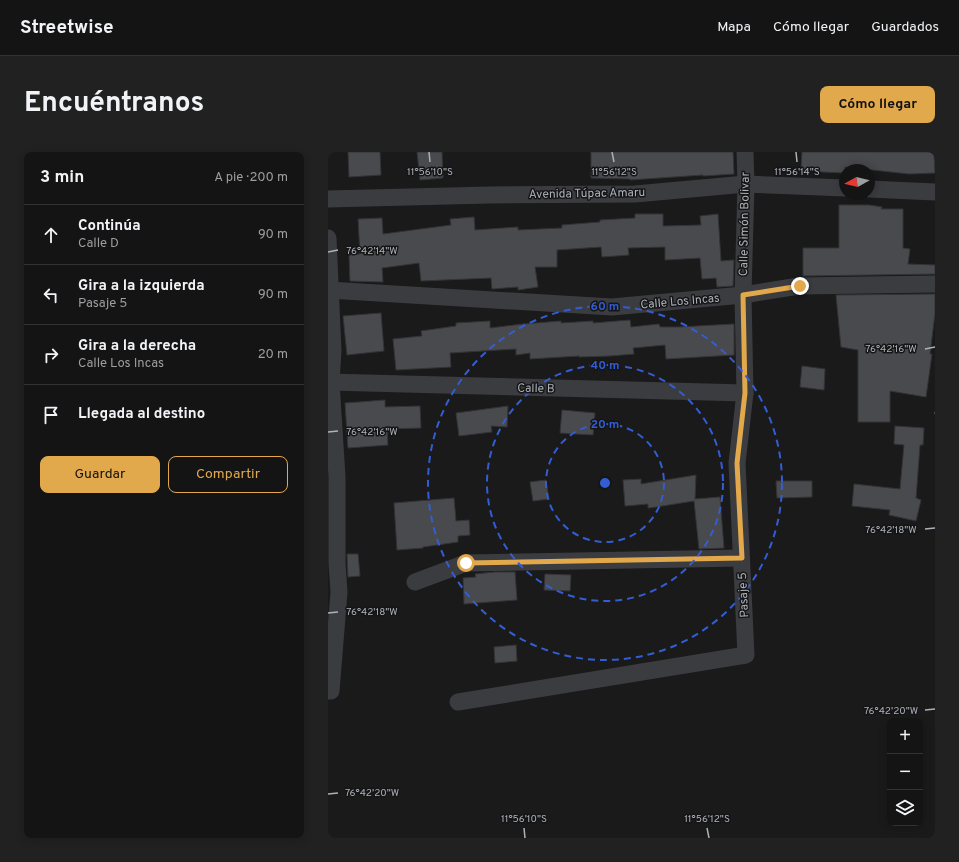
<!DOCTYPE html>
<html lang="es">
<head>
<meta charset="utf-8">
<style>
  :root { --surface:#141414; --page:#212122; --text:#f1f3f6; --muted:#9d9ea0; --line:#333334; --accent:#e1a84c }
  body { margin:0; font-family:Overpass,sans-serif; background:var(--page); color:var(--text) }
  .controls { position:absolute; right:12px; bottom:12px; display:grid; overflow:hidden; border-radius:8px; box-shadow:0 2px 10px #0003 }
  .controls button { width:36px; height:36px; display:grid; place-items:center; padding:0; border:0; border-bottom:1px solid var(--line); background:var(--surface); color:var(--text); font:20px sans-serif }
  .compass { position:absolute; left:511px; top:12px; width:36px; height:36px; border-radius:50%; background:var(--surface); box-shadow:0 2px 10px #0003; rotate:262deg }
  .stop { position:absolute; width:12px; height:12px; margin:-9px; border:3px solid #e1a84c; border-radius:50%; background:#fff }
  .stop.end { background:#e1a84c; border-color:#fff; box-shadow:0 1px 4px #0008 }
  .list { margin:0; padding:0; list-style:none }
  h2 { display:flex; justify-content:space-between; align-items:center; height:52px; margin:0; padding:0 16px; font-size:17px }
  h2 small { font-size:13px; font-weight:400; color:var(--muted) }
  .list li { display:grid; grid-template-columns:26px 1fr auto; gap:12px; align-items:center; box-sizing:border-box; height:60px; padding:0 16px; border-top:1px solid var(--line) }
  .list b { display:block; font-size:15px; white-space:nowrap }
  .list p { margin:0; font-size:13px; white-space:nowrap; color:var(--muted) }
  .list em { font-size:13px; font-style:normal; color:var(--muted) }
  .actions { display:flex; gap:8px; padding:12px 16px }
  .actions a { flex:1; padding:9px 0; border:1px solid var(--accent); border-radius:8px; text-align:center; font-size:14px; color:var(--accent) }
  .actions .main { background:var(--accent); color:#111 }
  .icon { flex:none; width:22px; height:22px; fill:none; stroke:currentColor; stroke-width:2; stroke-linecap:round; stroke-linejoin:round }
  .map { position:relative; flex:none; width:607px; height:686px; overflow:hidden; border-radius:8px }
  header { display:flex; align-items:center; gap:24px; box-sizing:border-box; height:56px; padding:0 20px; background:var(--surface); border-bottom:1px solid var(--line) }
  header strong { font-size:19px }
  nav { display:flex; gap:22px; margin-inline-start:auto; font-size:14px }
  .intro { display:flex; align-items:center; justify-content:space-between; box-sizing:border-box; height:96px; padding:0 24px }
  h1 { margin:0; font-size:28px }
  .button { padding:10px 18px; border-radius:8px; background:var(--accent); color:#111; font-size:14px; font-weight:700 }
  main { display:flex; gap:24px; padding:0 24px }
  aside { flex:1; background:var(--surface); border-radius:8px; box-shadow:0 2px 10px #0003 }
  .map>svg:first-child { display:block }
</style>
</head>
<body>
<header>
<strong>Streetwise</strong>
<nav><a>Mapa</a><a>Cómo llegar</a><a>Guardados</a></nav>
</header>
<div class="intro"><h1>Encuéntranos</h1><a class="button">Cómo llegar</a></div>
<main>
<aside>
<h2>3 min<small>A pie · 200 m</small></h2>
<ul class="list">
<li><svg class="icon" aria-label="ahead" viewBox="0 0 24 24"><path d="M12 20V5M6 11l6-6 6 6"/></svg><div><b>Continúa</b><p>Calle D</p></div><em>90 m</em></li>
<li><svg class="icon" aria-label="left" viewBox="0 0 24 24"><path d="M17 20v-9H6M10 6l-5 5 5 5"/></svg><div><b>Gira a la izquierda</b><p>Pasaje 5</p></div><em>90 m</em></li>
<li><svg class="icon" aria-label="right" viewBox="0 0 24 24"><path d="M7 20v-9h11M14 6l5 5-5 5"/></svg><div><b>Gira a la derecha</b><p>Calle Los Incas</p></div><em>20 m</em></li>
<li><svg class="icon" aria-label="arrive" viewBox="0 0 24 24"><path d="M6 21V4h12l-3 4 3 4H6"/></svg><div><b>Llegada al destino</b></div></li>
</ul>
<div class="actions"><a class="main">Guardar</a><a>Compartir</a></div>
</aside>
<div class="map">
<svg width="607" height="686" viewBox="0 0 607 686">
  <rect width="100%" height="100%" fill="#1a1a1b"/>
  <g fill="#494a4e" stroke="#343437">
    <path d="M20,0H52L53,23L21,25Z"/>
    <path d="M89,0H114L115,26L92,28Z"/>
    <path d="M263,0H405L406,22L375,24V23L302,28V27L263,26Z"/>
    <path d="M474,0H606L607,21L581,22L517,15V21L473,19Z"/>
    <path d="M511,53H541L554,55L553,57H575V96L582,97L580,112L607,113V122L475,124V96H511Z"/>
    <path d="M307,62H335V74L373,73L372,64L390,62L393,109L406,108L405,134L389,135L388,126L374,127L372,106L337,108V95L300,96L301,103L274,105L273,95L229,98V115H207L210,135L190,138V135L164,137L163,126L93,129L91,111L54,116L55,130L22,129L21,103L32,102L30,67L54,66L55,82L123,73L122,67L146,65L147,78L190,75V78L234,76V73L272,70V68L307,66Z"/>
    <path d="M607,142V162L602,202H604L598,245L562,239V270H530V198L513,195L508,143Z"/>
    <path d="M53,161L56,199L19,203L15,164Z"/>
    <path d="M302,168L303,175L331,172L332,175H351L406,172V203L338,207L337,193L305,196L306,202L282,204L251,205V204L202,207V201L188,203V197L122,201L123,215L68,218L65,187L94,184L93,179L128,174V171L162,169V176L195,172L233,169V171L265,169V171Z"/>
    <path d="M474,214L497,217L496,238L472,235Z"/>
    <path d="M57,248V255L92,254L93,276L59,277L60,293L20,296L17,251Z"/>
    <path d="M180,254L179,275L163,274L164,280L131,284L128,261Z"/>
    <path d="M234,258L267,261L265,283L232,281Z"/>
    <path d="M567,274L596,276L595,293H592L588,346L593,348L588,369L561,363L562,358L524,354L526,332L572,337L576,293L566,292Z"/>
    <path d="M368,323L367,347L392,345L396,396L371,397L366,349L328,355L320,356V352L297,354L295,328L313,327V332Z"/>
    <path d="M218,328L221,347L205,349L202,330Z"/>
    <path d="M448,329H484V345L449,346Z"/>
    <path d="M126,346L128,369L141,368L142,383L130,384V390L95,395V396L69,398L66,351Z"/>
    <path d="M19,402H30L32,424L20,425Z"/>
    <path d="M167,420H187L189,448L136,452L135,426L148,425L147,422Z"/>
    <path d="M217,422L243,423L242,439L216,438Z"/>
    <path d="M188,493L189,509L167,511L166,495Z"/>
  </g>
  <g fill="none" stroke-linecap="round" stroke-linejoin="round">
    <path stroke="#414347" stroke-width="2.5" stroke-dasharray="2 3" stroke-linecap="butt" d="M606,261H607"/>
    <g stroke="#3b3c40" stroke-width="17">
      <path d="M541,37L607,40"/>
      <path d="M0,47L161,43L307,42L418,32L517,36"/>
      <path d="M0,86L5,199L3,230L9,325V411L11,440L3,539H0"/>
      <path d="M0,138L284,155L415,143L471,134L607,132"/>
      <path d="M0,230L417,241"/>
      <path d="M87,430L138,411L413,406"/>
      <path d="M130,550L418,503L409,311L417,241L415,143L418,32L417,0"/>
    </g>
  </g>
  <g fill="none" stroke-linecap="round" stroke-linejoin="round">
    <path stroke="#e1a84c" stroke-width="5" d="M138,411L414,406L409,311L417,241L415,143L472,134"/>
  </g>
  <path fill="none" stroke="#adb2ba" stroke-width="1.5" d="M101,0L102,10M284,0L286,10M468,0L469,10M0,100L10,98M597,197L607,195M0,280L10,279M597,377L607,376M0,461L10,460M597,558L607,557M0,642L10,641M196,676L197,686M379,676L381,686"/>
  <g fill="none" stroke="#335dd4" stroke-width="2" stroke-dasharray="7 5">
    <circle cx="277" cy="331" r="59"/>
    <circle cx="277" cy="331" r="118"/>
    <circle cx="277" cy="331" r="177"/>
  </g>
  <g text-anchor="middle" stroke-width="3" stroke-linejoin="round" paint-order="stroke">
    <g font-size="12" fill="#adb2ba" stroke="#151516">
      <text transform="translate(259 41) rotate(-1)" y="4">Avenida Túpac Amaru</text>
      <text transform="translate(416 72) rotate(-89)" y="4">Calle Simón Bolivar</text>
      <text transform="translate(352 149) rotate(-5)" y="4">Calle Los Incas</text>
      <text transform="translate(208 236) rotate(1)" y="4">Calle B</text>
      <text transform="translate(415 443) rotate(-93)" y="4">Pasaje 5</text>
    </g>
  </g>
  <g font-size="10" text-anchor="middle" fill="#adb2ba" stroke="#151516" stroke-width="3" stroke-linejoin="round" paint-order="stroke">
    <text x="102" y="23">11°56'10"S</text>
    <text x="286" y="23">11°56'12"S</text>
    <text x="469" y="23">11°56'14"S</text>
    <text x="44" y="102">76°42'14"W</text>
    <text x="563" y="200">76°42'16"W</text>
    <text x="44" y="283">76°42'16"W</text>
    <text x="563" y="381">76°42'18"W</text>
    <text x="44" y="463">76°42'18"W</text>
    <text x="563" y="562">76°42'20"W</text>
    <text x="44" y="644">76°42'20"W</text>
    <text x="196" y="670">11°56'10"S</text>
    <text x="379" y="670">11°56'12"S</text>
  </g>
  <circle cx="277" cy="331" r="6" fill="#335dd4" stroke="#151516" stroke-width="2"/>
  <g font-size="12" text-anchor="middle" font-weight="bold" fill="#335dd4" stroke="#151516" stroke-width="3" stroke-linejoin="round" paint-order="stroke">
    <text x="277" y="158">60 m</text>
    <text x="277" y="217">40 m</text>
    <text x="277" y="276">20 m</text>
  </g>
</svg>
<div class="controls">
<button>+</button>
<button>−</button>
<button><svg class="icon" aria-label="layers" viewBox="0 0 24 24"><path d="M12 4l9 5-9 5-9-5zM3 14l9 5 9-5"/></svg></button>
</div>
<svg class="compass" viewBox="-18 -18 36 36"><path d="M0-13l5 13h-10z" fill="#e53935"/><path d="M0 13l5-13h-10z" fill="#9d9ea0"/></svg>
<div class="stop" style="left:138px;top:411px"></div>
<div class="stop end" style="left:472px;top:134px"></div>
</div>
</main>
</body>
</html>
